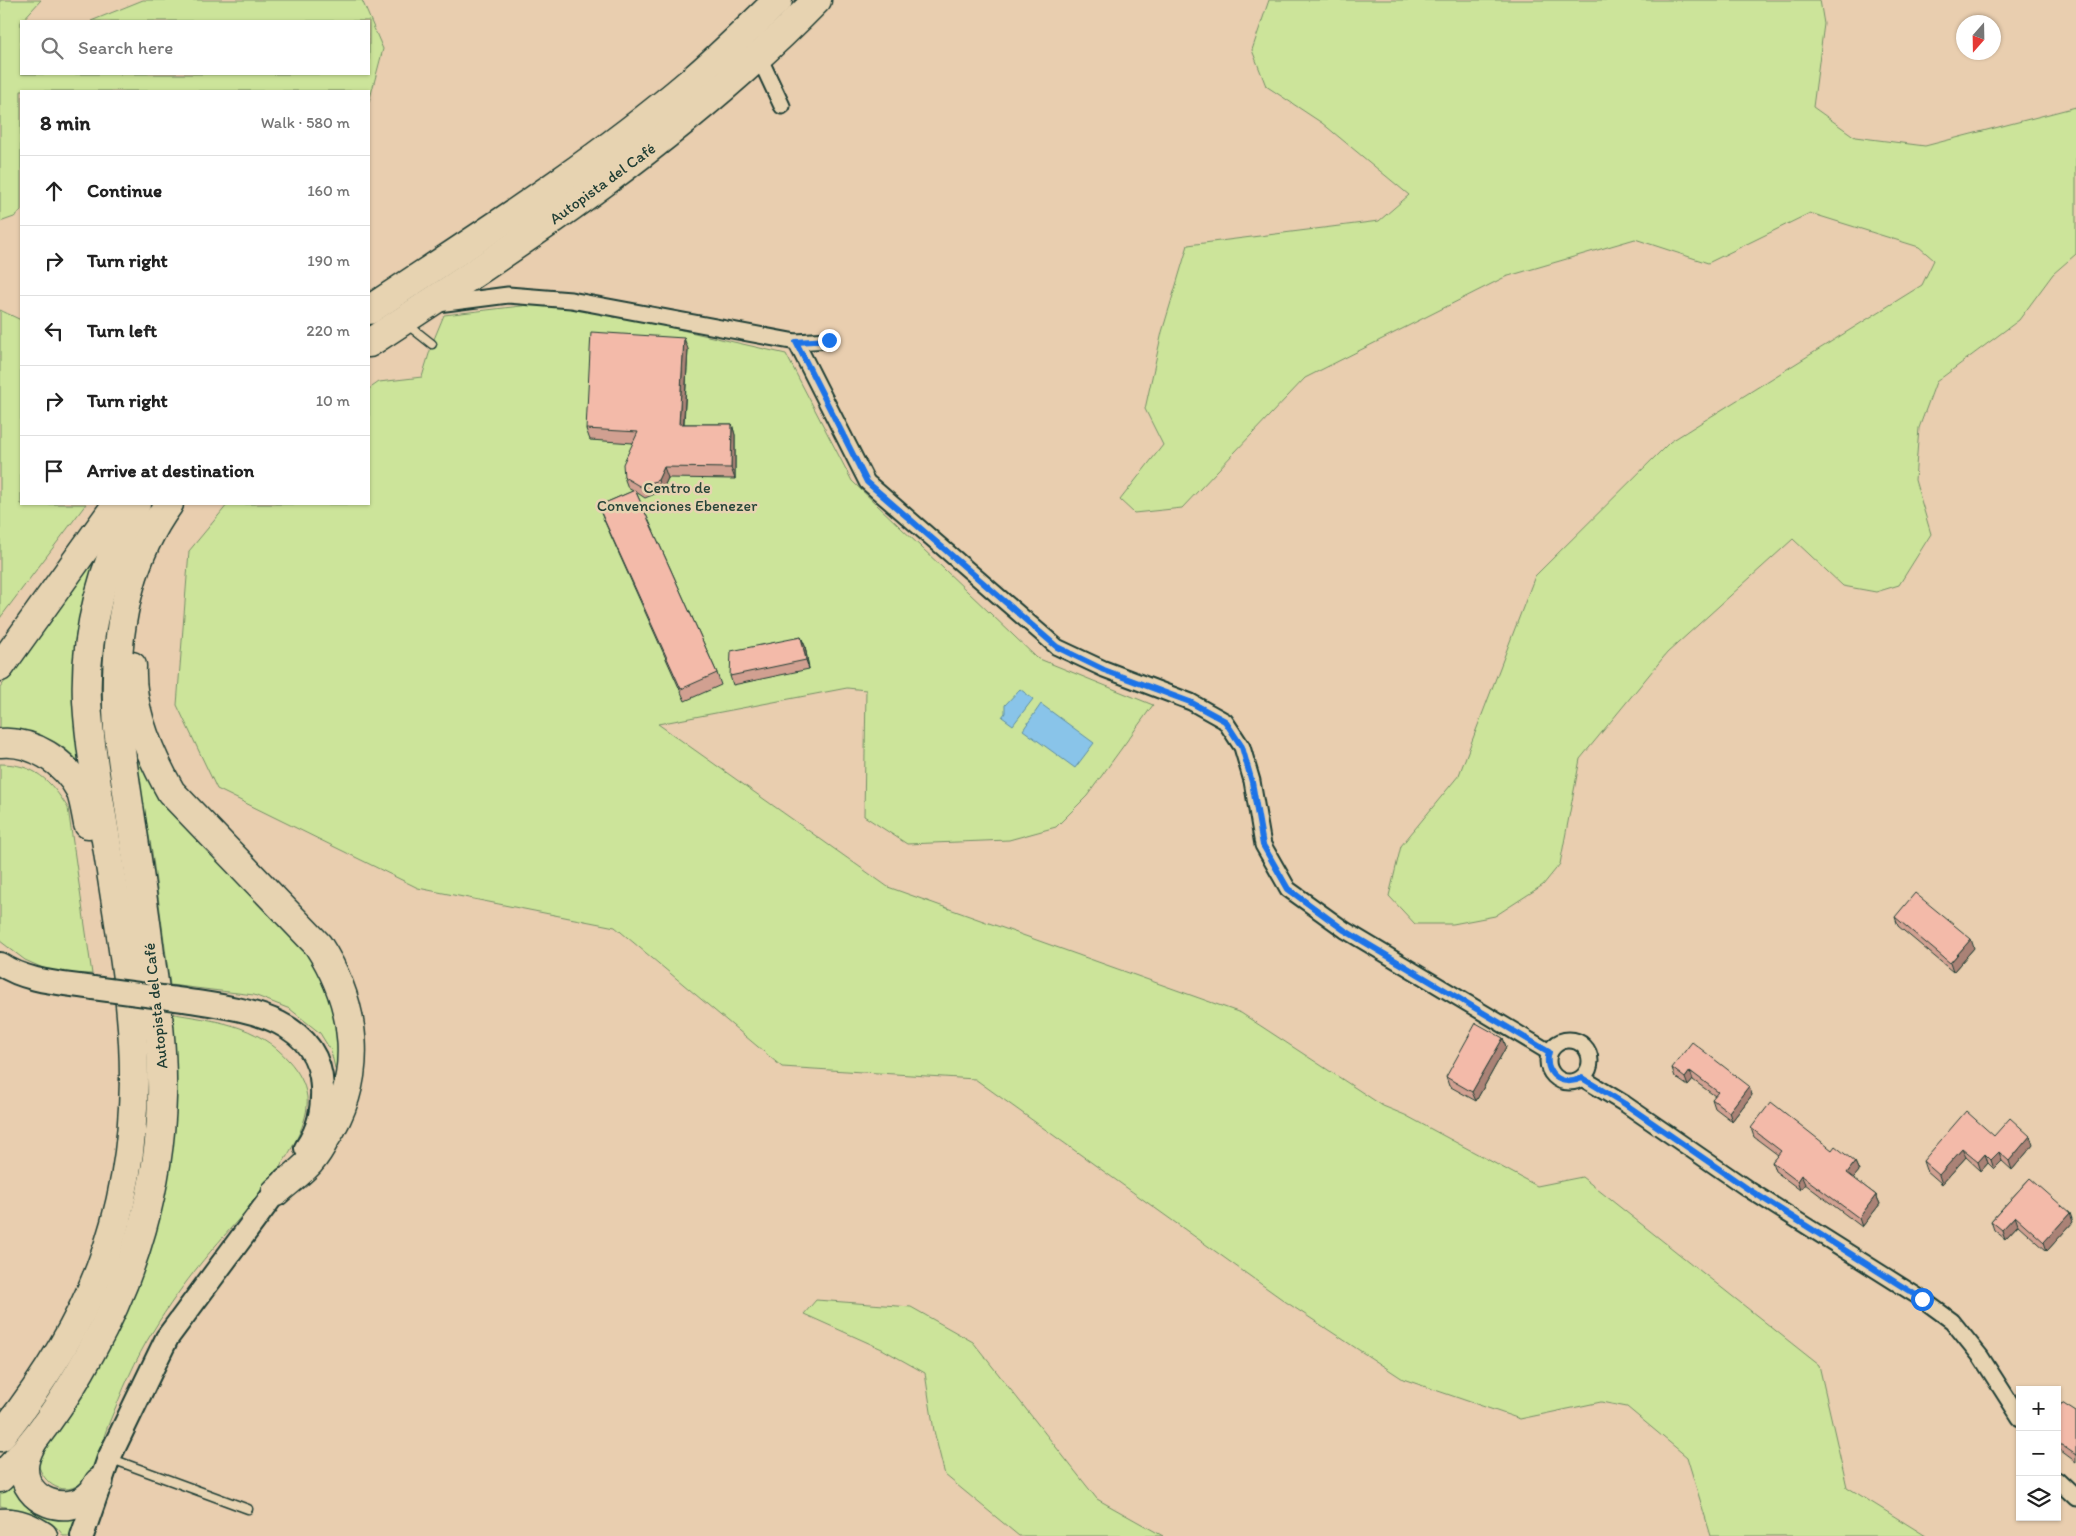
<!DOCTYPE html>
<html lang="en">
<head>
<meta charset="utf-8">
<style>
  :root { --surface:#fff; --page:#f2f2f2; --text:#222; --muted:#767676; --line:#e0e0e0 }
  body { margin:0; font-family:Itim,sans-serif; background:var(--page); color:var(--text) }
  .controls { position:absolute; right:15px; bottom:15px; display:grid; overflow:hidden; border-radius:0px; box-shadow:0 1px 4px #0004 }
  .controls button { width:45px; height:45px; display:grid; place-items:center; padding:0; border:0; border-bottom:1px solid var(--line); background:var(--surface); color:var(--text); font:25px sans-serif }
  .compass { position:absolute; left:1956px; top:15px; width:45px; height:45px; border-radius:50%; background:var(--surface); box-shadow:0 1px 4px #0004; rotate:200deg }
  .stop { position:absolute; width:15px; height:15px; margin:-11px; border:4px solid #1a73e8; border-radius:50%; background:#fff }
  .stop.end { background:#1a73e8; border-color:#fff; box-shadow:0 1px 5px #0008 }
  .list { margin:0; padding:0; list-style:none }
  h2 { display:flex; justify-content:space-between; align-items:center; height:65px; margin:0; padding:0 20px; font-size:21px }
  h2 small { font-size:16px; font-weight:400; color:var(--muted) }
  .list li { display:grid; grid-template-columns:32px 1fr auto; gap:15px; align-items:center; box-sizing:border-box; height:70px; padding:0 20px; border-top:1px solid var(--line) }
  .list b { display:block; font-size:19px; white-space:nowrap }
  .list em { font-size:16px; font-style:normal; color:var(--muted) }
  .icon { flex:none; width:28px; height:28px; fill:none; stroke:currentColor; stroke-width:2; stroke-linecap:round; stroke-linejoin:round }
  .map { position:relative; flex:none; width:2076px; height:1536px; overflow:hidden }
  .search { position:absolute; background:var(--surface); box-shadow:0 1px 4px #0004; left:20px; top:20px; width:350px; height:55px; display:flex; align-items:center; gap:12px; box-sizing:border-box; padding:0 18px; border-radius:0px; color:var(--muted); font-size:19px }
  .panel { position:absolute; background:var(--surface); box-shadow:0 1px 4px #0004; left:20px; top:90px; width:350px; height:415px; border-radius:0px }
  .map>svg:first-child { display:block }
</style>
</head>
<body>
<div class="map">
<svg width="2076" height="1536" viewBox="0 0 2076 1536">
  <rect width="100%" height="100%" fill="#e9ceaf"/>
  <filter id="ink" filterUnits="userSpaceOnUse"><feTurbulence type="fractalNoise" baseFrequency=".02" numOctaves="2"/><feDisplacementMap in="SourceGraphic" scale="10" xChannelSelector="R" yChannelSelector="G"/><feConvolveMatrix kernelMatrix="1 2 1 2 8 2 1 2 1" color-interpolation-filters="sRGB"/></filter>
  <g filter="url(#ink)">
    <g fill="#cce49a" stroke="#769067">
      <path d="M0,0H41L21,22V74H369V21H91L143,0H362L383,49L369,102V91H21V211L14,217L0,222Z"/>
      <path d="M1269,0H1820L1824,24L1813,107L1855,137L1925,146L2076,107V254L2053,274L2019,320L1936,382L1919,428L1915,480L1931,534L1899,585L1876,592L1843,586L1793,539L1667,653L1580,759L1560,864L1543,885L1495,916L1453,924H1415L1389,896L1401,846L1459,775L1535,576L1670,442L1922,285L1934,260L1919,247L1810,213L1708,263L1635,239L1505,277L1305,378L1182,508L1134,513L1120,500L1163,445L1145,409L1162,332L1188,245L1379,221L1409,195L1322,123L1266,86L1252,50Z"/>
      <path d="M538,304L612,314L786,354L852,481L1037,658L1153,705L1087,796L1056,827L1009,840L907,844L864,816L866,690L847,688L658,724L888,887L1241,1013L1383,1106L1405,1115L1537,1186L1582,1177L1819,1365L1847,1487L1926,1536H1711L1687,1457L1627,1407L1601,1402L1520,1419L1403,1379L1286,1302L975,1079L782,1067L615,927L418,888L217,789L177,705L189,551L228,504H369V389L379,382L422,377L432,344L444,315Z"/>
      <path d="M0,310L21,320V504H86L0,618Z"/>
      <path d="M100,550L84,768C63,740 34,729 0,729V688Z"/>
      <path d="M128,721L320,962L340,1014L338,1081L331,1051L320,1033L290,1009L254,995L170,985L152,852Z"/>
      <path d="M0,764C35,764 50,780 68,808L92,974L54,973L25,960L0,941Z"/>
      <path d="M169,1013C214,1021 256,1023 289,1061C298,1071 305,1083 307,1097C312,1147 231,1225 201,1263C184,1284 167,1308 153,1331C135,1359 122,1392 109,1423C102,1439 95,1474 80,1484C59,1498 41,1480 37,1460L127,1307Z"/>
      <path d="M816,1300L911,1307L973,1342L1097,1499L1163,1536H1019L945,1475L934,1431L925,1373L882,1349L804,1314Z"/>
      <path d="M12,1477C16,1511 47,1525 78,1515L70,1536H63C54,1517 19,1509 0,1506V1490Z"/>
    </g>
    <g fill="#89c4e9" stroke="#5f8ea1">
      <path d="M1020,689L1033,699L1013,725L1002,717L1005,713V705Z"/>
      <path d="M1041,704L1094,743L1075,768L1023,730Z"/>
    </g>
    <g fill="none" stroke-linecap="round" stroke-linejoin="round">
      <defs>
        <g id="lane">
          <path d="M408,325L432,344"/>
          <path d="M112,1459L248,1509"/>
        </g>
        <g id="street">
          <path d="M759,57L782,106"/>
          <path d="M438,304L508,295L571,300L796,342L829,340"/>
          <path d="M796,342L867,482L1057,647L1104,669L1191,702L1225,721L1242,747L1252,781L1263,845L1288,889L1345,930L1549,1052"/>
          <circle cx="1569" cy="1061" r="21"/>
          <path d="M1582,1078L1625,1104L1748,1189L1922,1299L1952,1321L1981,1357L2020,1418"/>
          <path d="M2057,1480L2076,1498"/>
        </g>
        <g id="secondary">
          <path d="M0,964C27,982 61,983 93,988"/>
          <path d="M184,1000C239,1009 319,1015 322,1087C323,1110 319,1129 306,1148"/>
          <path d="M82,1536L109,1458L167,1338L285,1179"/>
        </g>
        <g id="highway">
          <path d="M369,310C477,238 590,167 689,83C720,57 749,28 778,0"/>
          <path d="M369,343C527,240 685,135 817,0"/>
          <path d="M132,666C130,710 150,755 171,792L318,945C357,1005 366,1077 325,1139C321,1147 316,1155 310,1162C300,1173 287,1182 276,1192"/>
          <path d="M0,667L117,504"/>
          <path d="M0,743C33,740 65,762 80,790C84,800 86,814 88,824"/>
          <path d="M0,1437C89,1325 133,1221 134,1077C134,1002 119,926 108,852C100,803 90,752 87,701C84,633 103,563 136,504"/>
          <path d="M32,1443C28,1451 24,1458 24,1468C24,1502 67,1517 90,1495C94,1492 96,1486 99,1482"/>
          <path d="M0,1478C37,1441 66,1398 91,1352C134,1275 160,1186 162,1097C163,1049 157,1002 150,954C141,879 128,804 118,729C113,652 122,568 169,504"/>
          <path d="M0,1523C16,1521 30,1527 43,1536"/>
        </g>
      </defs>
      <use href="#lane" stroke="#1f3d34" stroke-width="11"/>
      <use href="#street" stroke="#1f3d34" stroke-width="19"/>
      <use href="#secondary" stroke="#1f3d34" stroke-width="26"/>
      <use href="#highway" stroke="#1f3d34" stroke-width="31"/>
      <use href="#lane" stroke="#e7d3b1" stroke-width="8"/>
      <use href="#street" stroke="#e7d3b1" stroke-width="15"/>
      <use href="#secondary" stroke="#e7d3b1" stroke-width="22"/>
      <use href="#highway" stroke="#e7d3b1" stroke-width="28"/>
      <defs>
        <path id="secondary-bridge" d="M93,988L184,1000"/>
      </defs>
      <use href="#secondary-bridge" stroke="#1f3d34" stroke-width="26" stroke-linecap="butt"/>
      <use href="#secondary-bridge" stroke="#e7d3b1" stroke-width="22"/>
    </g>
    <g fill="#d1a091" stroke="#1f3d34">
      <path d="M688,349L684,424H732L735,435V479L668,478L662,491L645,498L636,492L717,673L721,685L685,701L603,518L598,506L633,491L628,488L624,477L633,443L590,440L586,429Z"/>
      <path d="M801,637L805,646L809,669L733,685L730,676Z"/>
      <path d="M1895,917L1974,948L1953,972L1898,926Z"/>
      <path d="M1503,1038L1506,1047L1476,1101L1449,1086L1446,1077Z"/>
      <path d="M1672,1068L1749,1086L1752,1095L1732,1121L1715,1108L1712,1099L1715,1096L1693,1080L1688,1086L1675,1077Z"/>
      <path d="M1751,1128L1832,1150L1855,1162L1859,1171L1853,1178L1876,1195L1880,1204L1862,1227L1805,1184L1800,1190L1775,1171L1772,1162L1778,1155L1754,1137Z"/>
      <path d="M1994,1136L2033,1145L2012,1170L2002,1161L1994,1169L1988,1163L1981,1171L1966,1157L1942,1184L1926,1170L1923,1161Z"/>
      <path d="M2030,1178L2073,1222L2047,1251L2018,1225L2005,1239L1994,1230L1991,1221Z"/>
      <path d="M2057,1410L2076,1412V1462L2057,1448Z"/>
    </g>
    <g fill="#aa8276" stroke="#1f3d34">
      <path d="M684,338L688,349L683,434L679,424Z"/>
      <path d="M732,424L735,435V479L731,468Z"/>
      <path d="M664,467L668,478L662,491L658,480Z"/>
      <path d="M801,637L805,646L809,669L806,660Z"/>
      <path d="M1971,939L1974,948L1953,972L1950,963Z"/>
      <path d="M1503,1038L1506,1047L1476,1101L1472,1092Z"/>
      <path d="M1690,1071L1693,1080L1688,1086L1685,1078Z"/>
      <path d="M1749,1086L1752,1095L1732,1121L1729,1112Z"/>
      <path d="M2030,1136L2033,1145L2012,1170L2009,1161Z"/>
      <path d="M1962,1149L1966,1157L1942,1184L1939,1175Z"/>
      <path d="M1999,1152L2002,1161L1994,1169L1991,1160Z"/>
      <path d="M1985,1154L1988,1163L1981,1171L1978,1162Z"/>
      <path d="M1855,1162L1859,1171L1850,1182L1847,1173Z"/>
      <path d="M1801,1175L1805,1184L1800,1190L1797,1181Z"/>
      <path d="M1876,1195L1880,1204L1862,1227L1859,1218Z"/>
      <path d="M2070,1213L2073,1222L2047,1251L2044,1242Z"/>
      <path d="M2015,1216L2018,1225L2005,1239L2002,1230Z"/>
    </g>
    <g fill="#f3baa9" stroke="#1f3d34">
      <path d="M591,332L684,338L679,424H732L731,468L664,467L658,480L641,487L624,477L623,464L638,432L586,429Z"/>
      <path d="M635,490L717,673L681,689L598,506Z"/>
      <path d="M801,637L806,660L730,676L731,651Z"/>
      <path d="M1915,893L1971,939L1950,963L1895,917Z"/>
      <path d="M1476,1023L1503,1038L1472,1092L1446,1077Z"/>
      <path d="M1692,1042L1749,1086L1729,1112L1712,1099L1718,1092L1690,1071L1685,1078L1672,1068Z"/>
      <path d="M1771,1102L1832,1150L1835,1146L1855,1162L1847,1173L1876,1195L1859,1218L1801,1175L1797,1181L1772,1162L1781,1151L1751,1128Z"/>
      <path d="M1966,1111L1994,1136L2010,1118L2030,1136L2009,1161L1999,1152L1991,1160L1985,1154L1978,1162L1962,1149L1939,1175L1923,1161Z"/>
      <path d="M2030,1178L2070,1213L2044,1242L2015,1216L2002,1230L1991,1221Z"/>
      <path d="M2062,1403L2076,1412V1455L2057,1442V1410Z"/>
    </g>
  </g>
  <g fill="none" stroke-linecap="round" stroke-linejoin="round" filter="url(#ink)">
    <path stroke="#1a73e8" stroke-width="6" d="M829,340L796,342L867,482L1057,647L1104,670L1190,702L1225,721L1242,747L1252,782L1263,845L1288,889L1344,930L1549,1052C1543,1073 1561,1088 1582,1078L1625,1104L1748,1189L1922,1299"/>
  </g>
  <g text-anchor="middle" stroke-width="5" stroke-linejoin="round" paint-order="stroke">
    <g font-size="16" fill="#1f3d34" stroke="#e7d3b1">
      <text transform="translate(602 183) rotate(-36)" y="6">Autopista del Café</text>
      <text transform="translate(155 1006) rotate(-96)" y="6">Autopista del Café</text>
    </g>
    <g font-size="16" fill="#284539" stroke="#e7d3b1">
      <text x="677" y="493">Centro de<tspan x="677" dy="18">Convenciones Ebenezer</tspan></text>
    </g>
  </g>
</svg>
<div class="controls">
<button>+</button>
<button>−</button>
<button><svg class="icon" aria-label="layers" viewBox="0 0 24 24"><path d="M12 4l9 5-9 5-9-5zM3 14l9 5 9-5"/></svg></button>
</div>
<svg class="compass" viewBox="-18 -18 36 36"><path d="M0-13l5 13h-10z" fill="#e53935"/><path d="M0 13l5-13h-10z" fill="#767676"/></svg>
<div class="stop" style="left:1922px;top:1299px"></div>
<div class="stop end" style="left:829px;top:340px"></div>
<div class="search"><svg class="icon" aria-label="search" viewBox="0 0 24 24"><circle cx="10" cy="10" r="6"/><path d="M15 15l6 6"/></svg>Search here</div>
<section class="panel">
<h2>8 min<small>Walk · 580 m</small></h2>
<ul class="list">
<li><svg class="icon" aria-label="ahead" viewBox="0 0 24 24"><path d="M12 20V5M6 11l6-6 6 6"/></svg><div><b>Continue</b></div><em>160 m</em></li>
<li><svg class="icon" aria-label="right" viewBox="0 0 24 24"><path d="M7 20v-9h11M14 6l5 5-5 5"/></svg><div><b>Turn right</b></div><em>190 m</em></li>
<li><svg class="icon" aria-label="left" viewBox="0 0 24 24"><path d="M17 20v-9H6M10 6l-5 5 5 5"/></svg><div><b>Turn left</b></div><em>220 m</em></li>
<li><svg class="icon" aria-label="right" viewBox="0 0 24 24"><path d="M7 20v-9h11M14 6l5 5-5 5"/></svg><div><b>Turn right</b></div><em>10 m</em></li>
<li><svg class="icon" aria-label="arrive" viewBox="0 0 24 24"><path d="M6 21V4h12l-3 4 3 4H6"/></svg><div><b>Arrive at destination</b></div></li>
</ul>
</section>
</div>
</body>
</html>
